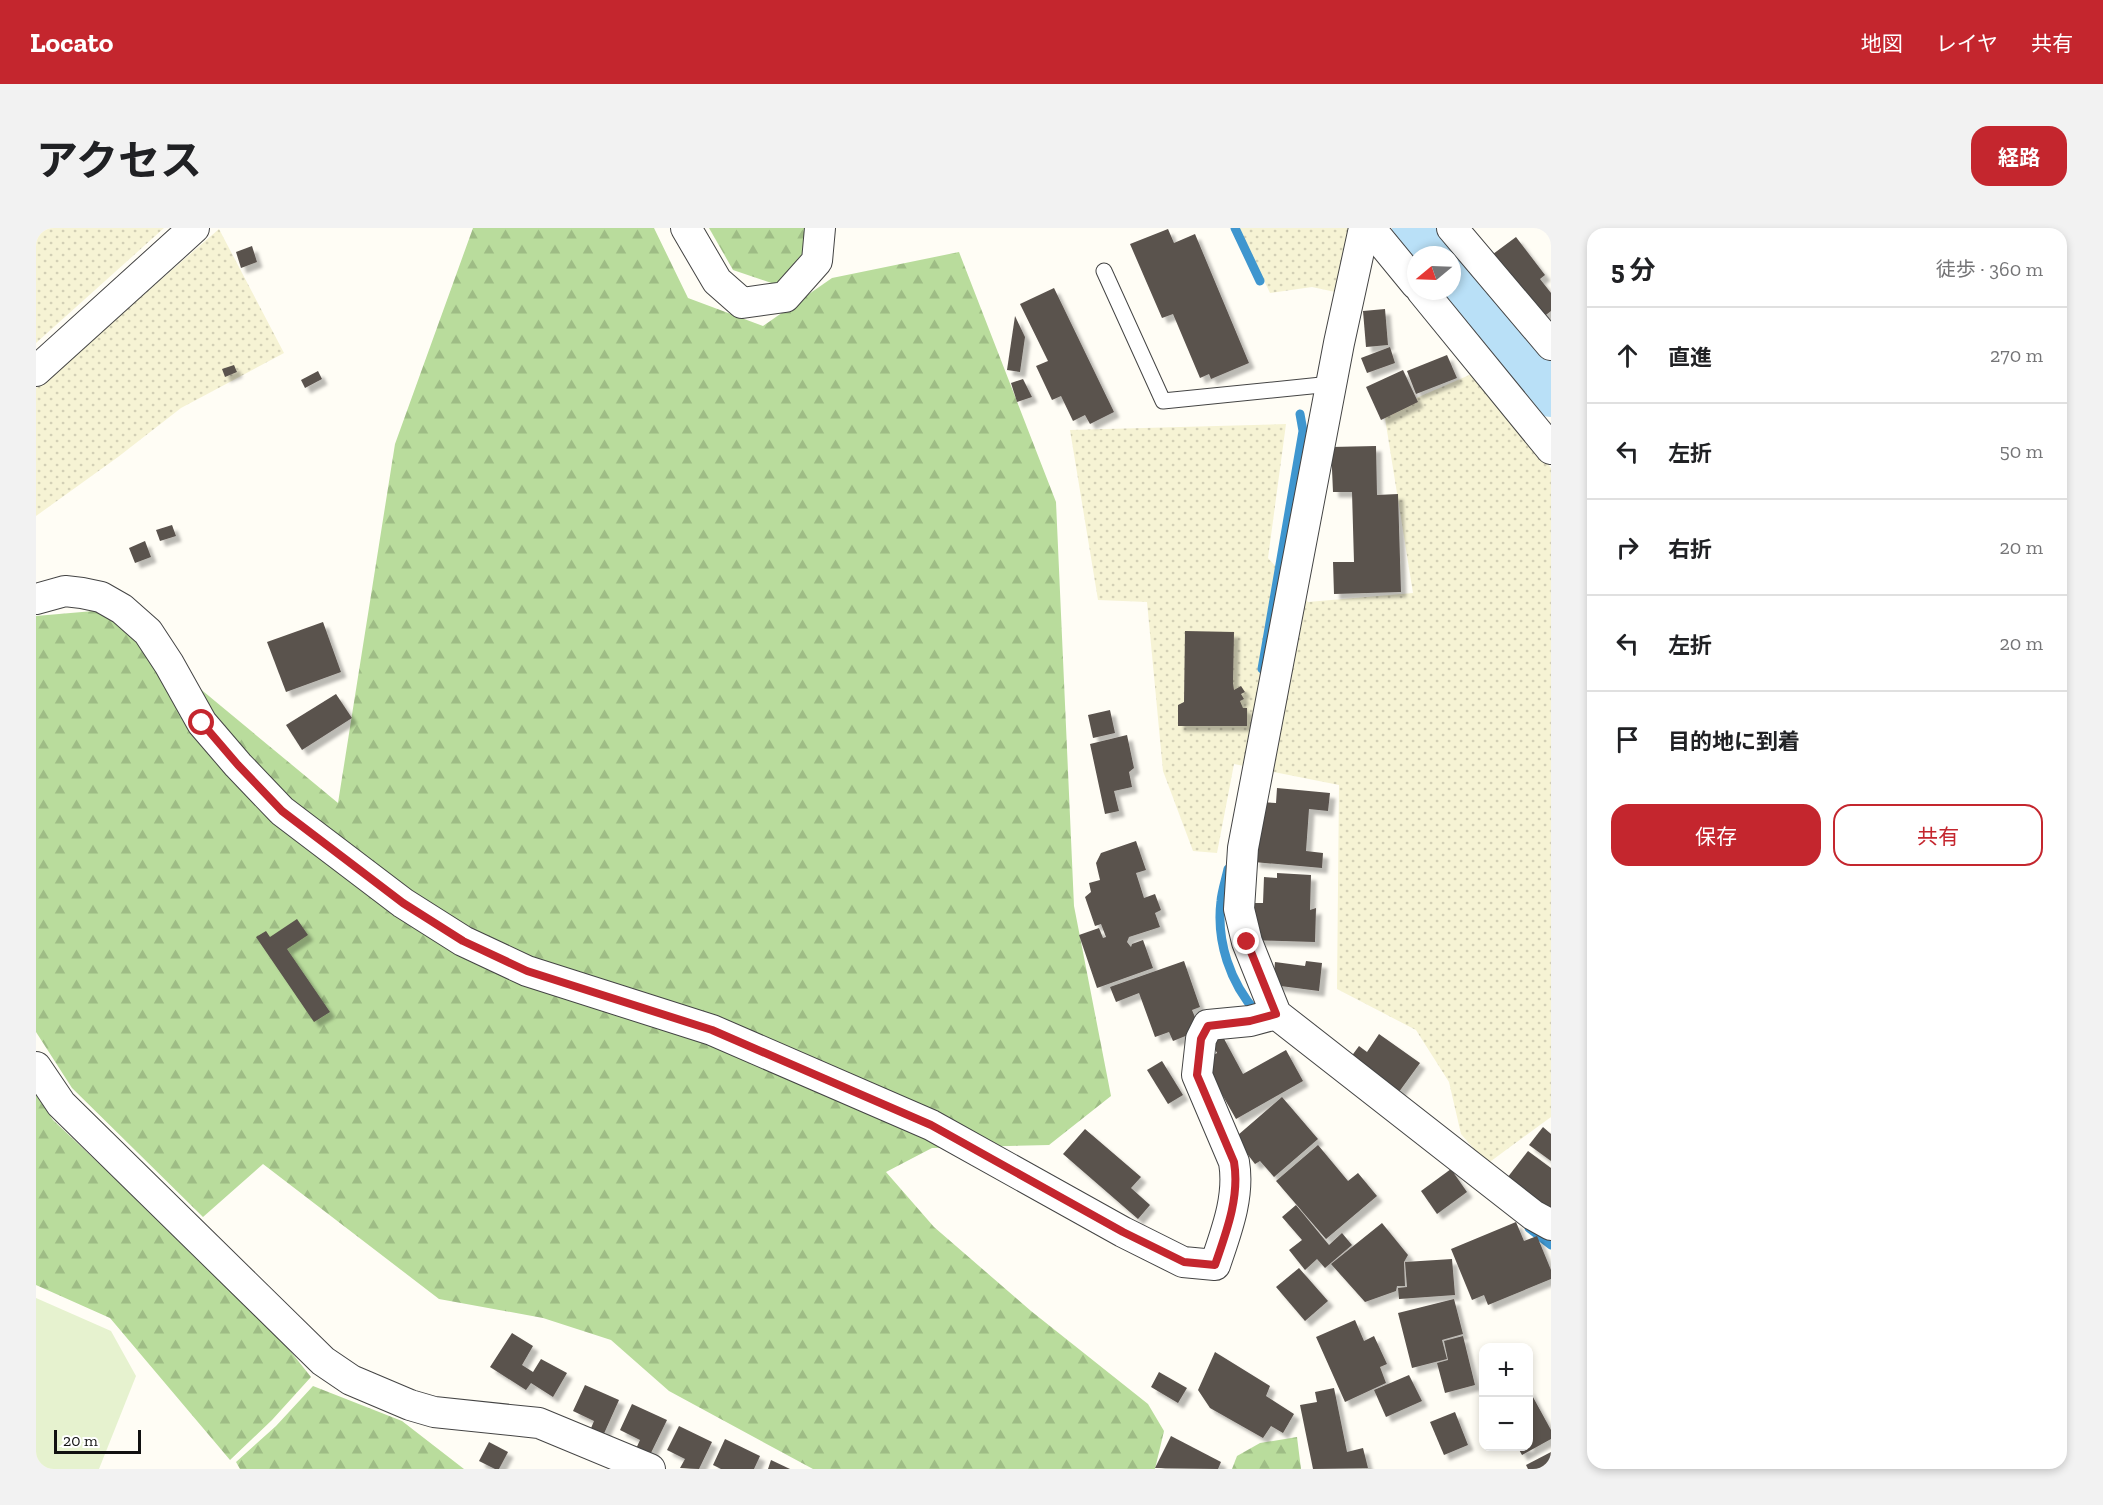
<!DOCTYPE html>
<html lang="ja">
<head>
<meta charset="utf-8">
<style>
  :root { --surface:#fff; --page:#f2f2f2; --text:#202124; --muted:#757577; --line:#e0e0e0; --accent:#c4262e }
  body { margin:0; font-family:"Zilla Slab","Noto Sans JP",serif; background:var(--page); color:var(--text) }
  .controls { position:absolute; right:18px; bottom:18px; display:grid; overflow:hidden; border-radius:12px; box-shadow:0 3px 9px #0003 }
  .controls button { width:54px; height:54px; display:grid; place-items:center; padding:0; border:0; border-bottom:2px solid var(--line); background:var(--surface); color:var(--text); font:30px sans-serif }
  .compass { position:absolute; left:1371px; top:18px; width:54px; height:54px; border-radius:50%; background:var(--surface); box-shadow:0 3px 9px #0003; rotate:251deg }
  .scale { position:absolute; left:18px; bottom:15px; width:87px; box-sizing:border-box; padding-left:6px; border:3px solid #111; border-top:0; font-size:16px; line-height:21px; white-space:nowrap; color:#111; -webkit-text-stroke:4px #fff; paint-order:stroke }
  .stop { position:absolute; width:18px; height:18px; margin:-14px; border:4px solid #c4262e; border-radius:50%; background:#fff }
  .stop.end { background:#c4262e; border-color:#fff; box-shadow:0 2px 6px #0008 }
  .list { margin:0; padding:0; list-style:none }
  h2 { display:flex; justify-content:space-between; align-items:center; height:78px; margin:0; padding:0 24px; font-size:26px }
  h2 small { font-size:20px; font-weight:400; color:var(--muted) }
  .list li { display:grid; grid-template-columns:39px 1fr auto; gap:18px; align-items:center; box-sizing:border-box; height:96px; padding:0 24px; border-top:2px solid var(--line) }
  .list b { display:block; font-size:22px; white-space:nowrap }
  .list em { font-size:20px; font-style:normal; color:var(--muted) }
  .actions { display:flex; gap:12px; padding:18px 24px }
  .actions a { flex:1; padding:14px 0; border:2px solid var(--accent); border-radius:18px; text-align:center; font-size:21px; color:var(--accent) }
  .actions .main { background:var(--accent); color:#fff }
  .icon { flex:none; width:33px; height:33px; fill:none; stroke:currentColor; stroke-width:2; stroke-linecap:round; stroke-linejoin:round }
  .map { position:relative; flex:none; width:1515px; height:1241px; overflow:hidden; border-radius:18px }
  header { display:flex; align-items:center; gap:36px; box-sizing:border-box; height:84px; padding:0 30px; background:var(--accent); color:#fff }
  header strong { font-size:28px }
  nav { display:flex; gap:33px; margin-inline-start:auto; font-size:21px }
  .intro { display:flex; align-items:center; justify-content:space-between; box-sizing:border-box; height:144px; padding:0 36px }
  h1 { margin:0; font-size:42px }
  .button { padding:15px 27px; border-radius:18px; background:var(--accent); color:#fff; font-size:21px; font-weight:700 }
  main { display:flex; gap:36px; padding:0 36px }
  aside { flex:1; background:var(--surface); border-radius:18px; box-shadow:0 3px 9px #0003 }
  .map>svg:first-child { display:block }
</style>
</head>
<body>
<header>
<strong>Locato</strong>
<nav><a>地図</a><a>レイヤ</a><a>共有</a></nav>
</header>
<div class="intro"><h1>アクセス</h1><a class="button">経路</a></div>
<main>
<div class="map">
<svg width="1515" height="1241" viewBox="0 0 1515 1241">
  <defs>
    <pattern id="farmland-dots" width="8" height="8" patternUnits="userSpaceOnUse" patternTransform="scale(1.5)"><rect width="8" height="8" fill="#f6f3d4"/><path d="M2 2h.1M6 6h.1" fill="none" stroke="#d2cfb5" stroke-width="1.8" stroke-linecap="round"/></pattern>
    <pattern id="forest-firs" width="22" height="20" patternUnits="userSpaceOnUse" patternTransform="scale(1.5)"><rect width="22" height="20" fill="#b9dc9c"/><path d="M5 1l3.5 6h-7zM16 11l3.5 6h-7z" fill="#9ebc85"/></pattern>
    <filter id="shadow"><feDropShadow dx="5.5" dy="5.5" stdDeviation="1.5" flood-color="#0004"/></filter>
  </defs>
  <rect width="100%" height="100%" fill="#fffdf5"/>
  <g fill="url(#farmland-dots)">
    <path d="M0,0H128L0,115Z"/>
    <path d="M1203,0H1315L1304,65L1276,59L1234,65Z"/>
    <path d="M183,1L248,125L145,180L82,229L0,288V160Z"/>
    <path d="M1438,145L1515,240V889L1451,936L1425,906L1413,854L1380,802L1301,761L1303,557L1198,536L1181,625L1157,623L1127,543L1111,374L1062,372L1034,202L1250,196L1232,330L1272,374L1377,365L1348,184Z"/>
  </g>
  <g fill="url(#forest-firs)">
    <path d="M437,0H618L652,70L727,98L796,50L923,24L1020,274L1038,678L1075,868L1013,917L896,920L850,944L898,999L995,1083L1112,1176L1128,1203L1119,1241H777L633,1163L575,1112L507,1090L403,1071L227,936L167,989L36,860L0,804V388L69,382L302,575L359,216Z"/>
    <path d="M673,0H775L773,14L747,59L697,42Z"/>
    <path d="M0,867L17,892L231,1094L275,1149L236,1192L194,1232L74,1090L0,1057Z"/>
    <path d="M277,1158L366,1193L428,1241H204L200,1234L240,1198Z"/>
    <path d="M1261,1209L1265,1241H1196L1201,1228L1224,1215Z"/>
  </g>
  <path fill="#e6f2cf" d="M0,1070L75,1103L100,1148L63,1241H0Z"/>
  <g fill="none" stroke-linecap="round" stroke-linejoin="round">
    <g stroke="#3f96cf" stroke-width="9">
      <path d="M1199,0L1224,53"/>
      <path d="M1226,441L1267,203L1264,186"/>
      <path d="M1192,641C1190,651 1186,662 1185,673C1180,713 1194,755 1221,785"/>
      <path d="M1493,1000L1515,1017"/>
    </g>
    <g stroke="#b9e0f7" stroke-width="52">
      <path d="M1382,0L1404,27"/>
      <path d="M1416,42L1515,163"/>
    </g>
  </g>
  <g fill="#5a524d" filter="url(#shadow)">
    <path d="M1132,1L1138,15L1159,6L1213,135L1175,151L1173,146L1164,150L1137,86L1126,90L1094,16Z"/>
    <path d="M1480,9L1509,47L1504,51L1515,65V83L1502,93L1453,29Z"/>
    <path d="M216,18L221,34L205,40L200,24Z"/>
    <path d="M1018,60L1078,184L1054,196L1049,187L1037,193L1025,168L1016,172L1000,138L1012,133L984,76Z"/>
    <path d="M1349,81L1352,117L1330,119L1327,83Z"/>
    <path d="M979,88L989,109L984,144L971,142Z"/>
    <path d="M1354,119L1359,135L1331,145L1325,130Z"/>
    <path d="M1411,127L1421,150L1380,166L1371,143Z"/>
    <path d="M198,137L201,144L189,149L186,141Z"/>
    <path d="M1367,142L1382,174L1345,192L1330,159Z"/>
    <path d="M282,143L286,151L269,160L265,152Z"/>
    <path d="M987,151L996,169L981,174L975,155Z"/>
    <path d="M1340,218L1341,267L1362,266L1365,364L1298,366L1297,334H1318L1316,264H1297L1295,219Z"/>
    <path d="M136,297L140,308L124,313L120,302Z"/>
    <path d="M109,313L115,329L99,335L93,320Z"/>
    <path d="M287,394L305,444L250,464L231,414Z"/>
    <path d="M1149,403L1198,404L1197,455L1198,462L1205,458L1209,464L1205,466L1208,471L1204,473L1207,480H1211V498H1142V477L1148,474Z"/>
    <path d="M300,466L316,490L266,522L250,497Z"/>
    <path d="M1074,482L1079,505L1057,510L1052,487Z"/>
    <path d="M1091,507L1098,540L1093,544L1096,559L1078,563L1083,583L1069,586L1054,516Z"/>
    <path d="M1241,560L1294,565L1292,583L1273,581L1270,623L1287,625L1286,640L1218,634L1223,574L1240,575Z"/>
    <path d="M1100,613L1110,642L1100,645L1108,670L1119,666L1125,682L1119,685L1124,699L1093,709L1091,714L1095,719L1096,716L1107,712L1117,740L1061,760L1043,707L1063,700L1067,710L1070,709L1065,696L1059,698L1049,669L1055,664L1053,655L1064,652L1060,635L1065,625Z"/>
    <path d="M1241,645L1275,647L1274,682L1280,680L1279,714L1213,712V675H1227L1228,649L1241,650Z"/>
    <path d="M261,691L272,707L251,721L294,784L278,794L220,709L230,703L234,709Z"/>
    <path d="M1148,733L1164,779L1156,782L1163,799L1152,807L1137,813L1133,804L1119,809L1103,765L1080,774L1074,759Z"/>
    <path d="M1270,733L1286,735L1283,763L1237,757L1239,734L1269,738Z"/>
    <path d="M1343,806L1384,835L1360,868L1312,833L1323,818L1331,824Z"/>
    <path d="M1186,807L1207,846L1250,822L1267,853L1200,891L1167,833L1181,825L1175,814Z"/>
    <path d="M1126,833L1147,867L1132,876L1111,842Z"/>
    <path d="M1246,869L1282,911L1238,949L1224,933L1219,936L1209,923L1202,907Z"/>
    <path d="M1507,899L1515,906V933L1493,917Z"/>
    <path d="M1049,901L1105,949L1095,960L1114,977L1102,991L1027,926Z"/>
    <path d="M1282,917L1312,953L1322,945L1341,968L1290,1011L1240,953Z"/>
    <path d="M1492,923L1515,940V990L1468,954Z"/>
    <path d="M1415,941L1431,964L1401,986L1385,963Z"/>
    <path d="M1260,977L1293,1017L1306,1005L1316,1017L1289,1040L1281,1031L1269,1042L1253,1022L1266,1012L1246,989Z"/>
    <path d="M1480,994L1488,1013L1501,1008L1515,1042V1051L1452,1077L1448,1067L1436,1072L1415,1021Z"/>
    <path d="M1346,995L1372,1027L1368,1034L1369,1058H1361L1360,1063L1329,1074L1295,1036Z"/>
    <path d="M1416,1031L1419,1067L1363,1071L1362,1060L1371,1059L1369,1034Z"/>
    <path d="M1263,1040L1292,1073L1269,1093L1240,1059Z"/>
    <path d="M1418,1071L1427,1106L1406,1112L1411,1131L1376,1140L1362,1085Z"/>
    <path d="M1319,1092L1328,1113L1338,1108L1351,1136L1344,1139L1350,1155L1309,1174L1280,1109Z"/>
    <path d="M476,1105L497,1118L486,1137L497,1144L505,1131L531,1145L517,1169L495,1155L490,1162L454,1139Z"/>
    <path d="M1427,1108L1439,1157L1409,1165L1401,1135L1412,1132L1408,1113Z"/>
    <path d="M1179,1124L1234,1158L1230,1168L1258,1186L1247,1205L1235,1198L1227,1210L1174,1180L1162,1162Z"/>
    <path d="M1123,1144L1151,1160L1142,1175L1115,1159Z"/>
    <path d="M1373,1147L1386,1173L1350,1189L1338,1162Z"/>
    <path d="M549,1157L583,1172L566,1210L553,1205L558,1193L537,1183Z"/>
    <path d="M1298,1160L1311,1224L1327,1220L1332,1240L1277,1241L1264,1177L1281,1174L1279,1164Z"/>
    <path d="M1492,1160L1515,1202V1211L1486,1227L1481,1218H1492Z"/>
    <path d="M596,1176L631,1192L613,1229L599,1223L604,1212L584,1202Z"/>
    <path d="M1419,1184L1432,1217L1408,1227L1394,1194Z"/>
    <path d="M643,1198L676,1214L663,1241L644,1240L649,1231L631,1222Z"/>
    <path d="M1135,1208L1185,1234L1182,1241L1119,1240Z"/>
    <path d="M689,1211L724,1228L718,1241H685L677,1237Z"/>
    <path d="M453,1214L472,1224L463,1241H459L443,1233Z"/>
    <path d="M1515,1224V1241H1492L1490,1237Z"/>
    <path d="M735,1232L754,1241H732Z"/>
  </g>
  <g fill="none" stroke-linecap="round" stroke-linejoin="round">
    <defs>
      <path id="lane" d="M1068,43L1127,173L1295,156"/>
      <g id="street">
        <path d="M650,0L681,53L706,75L749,69L781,33L784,0"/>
        <path d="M1328,0L1303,115L1207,620L1203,681L1211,714L1240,786L1497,987L1515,997"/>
        <path d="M1334,0L1380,56"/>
        <path d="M1416,0L1515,117"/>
        <path d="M1386,63L1515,221"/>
        <path d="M0,143L158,0"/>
        <path d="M0,371L29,363L46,365L65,369L86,381L112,404L133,436L166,495L202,537L246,583L367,675L427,713L491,743L676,802L895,897L1087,1004L1147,1034L1179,1037C1190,1004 1204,969 1198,934L1161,847L1165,811L1172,797L1214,793L1240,786"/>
        <path d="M0,839L25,876L287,1133L315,1152L374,1177L398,1184L503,1195L614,1241"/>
      </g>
    </defs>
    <use href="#lane" stroke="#444" stroke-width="17"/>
    <use href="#street" stroke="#444" stroke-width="32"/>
    <use href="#lane" stroke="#fff" stroke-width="15"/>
    <use href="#street" stroke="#fff" stroke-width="30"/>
  </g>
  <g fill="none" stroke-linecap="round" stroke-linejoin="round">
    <path stroke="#c4262e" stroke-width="8" d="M166,495L202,537L246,583L367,675L427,713L491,743L676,802L895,897L1087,1004L1148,1034L1179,1037C1190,1005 1204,969 1198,934L1161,847L1165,811L1172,798L1214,793L1240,786L1211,714"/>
  </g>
</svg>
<div class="controls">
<button>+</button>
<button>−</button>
</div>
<svg class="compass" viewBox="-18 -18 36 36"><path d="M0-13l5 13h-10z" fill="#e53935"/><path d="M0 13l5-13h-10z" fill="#757577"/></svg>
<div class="scale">20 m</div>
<div class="stop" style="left:166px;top:495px"></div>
<div class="stop end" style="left:1211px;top:714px"></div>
</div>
<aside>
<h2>5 分<small>徒歩 · 360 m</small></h2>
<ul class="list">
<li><svg class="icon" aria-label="ahead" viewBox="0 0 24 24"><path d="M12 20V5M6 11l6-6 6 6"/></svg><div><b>直進</b></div><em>270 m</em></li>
<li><svg class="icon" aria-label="left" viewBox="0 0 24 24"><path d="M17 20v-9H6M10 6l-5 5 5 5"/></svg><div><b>左折</b></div><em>50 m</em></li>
<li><svg class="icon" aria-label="right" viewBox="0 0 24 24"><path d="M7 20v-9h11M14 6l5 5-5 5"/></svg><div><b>右折</b></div><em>20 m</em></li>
<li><svg class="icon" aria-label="left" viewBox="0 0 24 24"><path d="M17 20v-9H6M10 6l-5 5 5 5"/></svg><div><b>左折</b></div><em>20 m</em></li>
<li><svg class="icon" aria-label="arrive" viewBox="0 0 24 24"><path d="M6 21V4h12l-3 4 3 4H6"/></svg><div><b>目的地に到着</b></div></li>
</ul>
<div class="actions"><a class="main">保存</a><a>共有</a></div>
</aside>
</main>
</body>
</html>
